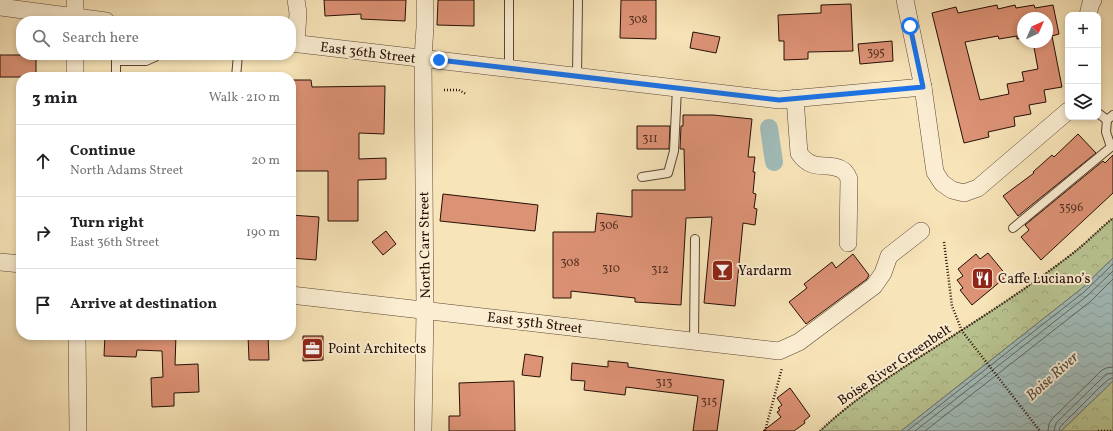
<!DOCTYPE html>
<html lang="en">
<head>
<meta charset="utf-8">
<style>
  :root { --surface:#fff; --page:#f6f6f6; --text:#202124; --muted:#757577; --line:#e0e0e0 }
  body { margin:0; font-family:Vollkorn,serif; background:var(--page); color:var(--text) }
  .controls { position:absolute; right:12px; top:12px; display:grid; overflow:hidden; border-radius:8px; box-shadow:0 2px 6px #0003 }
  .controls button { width:36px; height:36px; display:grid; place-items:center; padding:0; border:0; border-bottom:1px solid var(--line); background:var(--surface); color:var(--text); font:20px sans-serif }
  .compass { position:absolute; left:1017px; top:12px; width:36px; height:36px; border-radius:50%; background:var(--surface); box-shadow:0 2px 6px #0003; rotate:45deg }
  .stop { position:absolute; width:12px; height:12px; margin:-9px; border:3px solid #1a73e8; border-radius:50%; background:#fff }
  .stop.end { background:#1a73e8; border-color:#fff; box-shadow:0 1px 4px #0008 }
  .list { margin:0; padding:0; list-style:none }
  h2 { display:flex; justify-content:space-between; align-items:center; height:52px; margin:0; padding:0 16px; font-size:17px }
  h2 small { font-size:13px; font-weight:400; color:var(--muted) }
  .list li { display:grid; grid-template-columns:26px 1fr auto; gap:12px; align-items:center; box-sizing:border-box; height:72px; padding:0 16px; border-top:1px solid var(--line) }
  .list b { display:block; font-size:15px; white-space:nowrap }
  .list p { margin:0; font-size:13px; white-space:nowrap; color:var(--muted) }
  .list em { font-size:13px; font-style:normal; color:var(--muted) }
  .icon { flex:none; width:22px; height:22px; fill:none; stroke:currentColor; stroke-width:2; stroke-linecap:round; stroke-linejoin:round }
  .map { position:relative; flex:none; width:1113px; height:431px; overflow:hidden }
  .search { position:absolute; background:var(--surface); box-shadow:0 2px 6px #0003; left:16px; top:16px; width:280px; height:44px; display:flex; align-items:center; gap:10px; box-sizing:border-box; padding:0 14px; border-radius:16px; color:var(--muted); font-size:15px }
  .panel { position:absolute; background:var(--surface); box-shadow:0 2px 6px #0003; left:16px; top:72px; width:280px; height:268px; border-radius:16px }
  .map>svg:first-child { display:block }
</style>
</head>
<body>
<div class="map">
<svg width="1113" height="431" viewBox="0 0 1113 431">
  <defs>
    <pattern id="forest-crowns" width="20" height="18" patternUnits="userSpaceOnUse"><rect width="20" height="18" fill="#b9c592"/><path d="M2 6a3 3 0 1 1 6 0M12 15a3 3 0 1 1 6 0" fill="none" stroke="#9fa87c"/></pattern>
    <pattern id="water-waves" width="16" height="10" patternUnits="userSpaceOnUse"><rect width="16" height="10" fill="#a1bcb9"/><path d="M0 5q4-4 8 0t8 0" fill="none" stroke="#8ba09e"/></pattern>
  </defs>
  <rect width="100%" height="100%" fill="#f7e4b8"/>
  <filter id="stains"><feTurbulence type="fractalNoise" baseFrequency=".005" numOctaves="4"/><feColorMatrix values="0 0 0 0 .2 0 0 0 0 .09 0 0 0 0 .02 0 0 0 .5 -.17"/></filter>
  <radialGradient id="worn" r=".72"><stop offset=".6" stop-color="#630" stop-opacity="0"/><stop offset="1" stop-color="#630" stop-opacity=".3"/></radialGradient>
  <g fill="url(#forest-crowns)" stroke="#706a4c">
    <path d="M1113,218V258L1081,289L901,431H820C862,391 913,362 962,330C1001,305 1040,279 1077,250C1089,240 1101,228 1113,218Z"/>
    <path d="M1113,381V431H1061Z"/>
  </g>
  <path fill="url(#water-waves)" stroke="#707772" d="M1113,258V381L1061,431H901L1081,289Z"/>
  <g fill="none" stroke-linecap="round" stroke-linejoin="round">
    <g stroke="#646660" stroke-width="1">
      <path d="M907,431L1084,292L1113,264"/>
      <path d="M915,431L1087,296L1113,271"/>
      <path d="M925,431L1091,301L1113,279"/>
      <path d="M1048,431L1049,424L1052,419L1101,371L1106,368L1113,367"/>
      <path d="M1054,431L1056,423L1099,381L1107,374L1113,373"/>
      <path d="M1059,431L1060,427L1102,385L1109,379L1113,378"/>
    </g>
    <path stroke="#a1bcb9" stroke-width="18" d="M769,128L774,162"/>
  </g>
  <g fill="#dc9275" stroke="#270f07" fill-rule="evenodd">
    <path d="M324,0H406L405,21L361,19V14L325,16Z"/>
    <path d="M438,0H474V26L437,25Z"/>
    <path d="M621,0H656V39L620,38Z"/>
    <path d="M851,4L853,51L808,52V59L784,60V41H779L778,15L821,13V5Z"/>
    <path d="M997,5L998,9L1015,5L1016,8L1034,5L1035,8L1053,5L1059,34L1052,36L1062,87L1044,90L1046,102L1029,105L1031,114L1014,117L1015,126L988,132L989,137L964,143L932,13L956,7L958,13ZM1023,18H1047V42H1033L1038,69L1022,72L1024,81L1007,84L1009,94L980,100L965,42L998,36L999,39L1017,36V39L1023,38Z"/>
    <path d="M693,32L720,37L716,53L690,48Z"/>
    <path d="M892,41L893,61L860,64L858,44Z"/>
    <rect x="0" y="55" width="36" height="22"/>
    <path d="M291,80H311L312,87L385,86L384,134L359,133V159L386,158V179L358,180V221H328V171H291Z"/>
    <path d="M683,115H713L752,119L748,157H755L753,172H755L753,193L756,194L754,208L757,209L755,225L743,223L735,306L704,303L712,217L686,218L681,305L635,302V298L571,291V298H553V232H595L597,213L632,217V190H685L684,149H680L681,126H683Z"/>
    <path d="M637,126H670L669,149H637Z"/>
    <path d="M1078,134L1096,153L1018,216L1003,196L1034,173L1033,172L1052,155L1054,157Z"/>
    <path d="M1113,155V193L1041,260L1021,237L1029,230L1025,225L1103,161L1105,163Z"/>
    <path d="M443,194L538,205L535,231L440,221Z"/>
    <path d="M291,215L319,217L316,260L291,258Z"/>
    <path d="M386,231L396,244L383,255L372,242Z"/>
    <path d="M988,253L1007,276L972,305L960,290L963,288L957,280L963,276L958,269L976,254L980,259Z"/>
    <path d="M853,254L869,275L867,279L806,324L789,302L807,288L804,284L832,262L836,268Z"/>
    <path d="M105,335H176L175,365L198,364L199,392L174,393V406L152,407L151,378L163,377L162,351L137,350L136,357L104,356Z"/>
    <path d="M248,335H268L269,360H249Z"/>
    <path d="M303,336H323V360L303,361Z"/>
    <path d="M525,354L543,357L540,377L522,375Z"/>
    <path d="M608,361L628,363V367L724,380L717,431H693L698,396L626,387L625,395L584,390L585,381L571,380L572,363L608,367Z"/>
    <path d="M514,381L515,431H449V416H460L459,383Z"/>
    <path d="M790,388L810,416L804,421L805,423L794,431H763L781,417L777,412L780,410L778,408L782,405L777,398Z"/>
  </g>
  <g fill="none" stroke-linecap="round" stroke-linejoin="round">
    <defs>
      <g id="service">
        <path d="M509,68V0"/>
        <path d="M577,76L578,0"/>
        <path d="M116,77V61H146L155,57V55"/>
        <path d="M236,77L238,55"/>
        <path d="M1098,113L1107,120L1113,115"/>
        <path d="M642,177L668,173L674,151L677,88"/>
        <path d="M1013,228L1111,147L1106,132L1107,120"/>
        <path d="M694,341L695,239"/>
      </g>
      <g id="minor">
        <path d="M905,0L923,87L935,172L942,183L952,190L964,193L978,188L1068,111"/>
        <path d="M0,7L106,21"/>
        <path d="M1088,15L1091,3L1093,0"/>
        <path d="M75,21V0"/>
        <path d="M291,43L779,100L923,87"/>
        <path d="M296,43L298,13L296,0"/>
        <path d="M75,55V77"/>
        <path d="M795,98L799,153C813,174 830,160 844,171C846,173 848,176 849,179L848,243"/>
        <path d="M0,262L21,264"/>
        <path d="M291,295L779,351L799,342L874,286L883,273L889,256L921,231"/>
        <path d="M77,335L78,431"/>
        <path d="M423,431L425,310L423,58L425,27V0"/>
      </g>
    </defs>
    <use href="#service" stroke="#5b4433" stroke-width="10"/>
    <use href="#minor" stroke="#5b4433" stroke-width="18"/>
    <g stroke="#270f07" stroke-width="2.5" stroke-dasharray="1 2" stroke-linecap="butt">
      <path d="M444,90H459L466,94"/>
      <path d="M944,242L952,306L962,331L1040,431"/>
      <path d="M765,431L782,368"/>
      <path d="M820,431C862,391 913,362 962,330C1001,305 1040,279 1077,250C1089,240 1101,228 1113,218"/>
      <path d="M1098,431H1113"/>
    </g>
    <use href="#service" stroke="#faedd1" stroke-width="8"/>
    <use href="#minor" stroke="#faedd1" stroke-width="17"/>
  </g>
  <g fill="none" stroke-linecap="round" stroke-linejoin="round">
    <path stroke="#1a73e8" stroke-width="5" d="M439,60L779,100L923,87L910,26"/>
  </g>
  <defs>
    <symbol id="bar-square" viewBox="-11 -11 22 22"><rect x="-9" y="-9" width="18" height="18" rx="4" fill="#8f2418" stroke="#faedd1"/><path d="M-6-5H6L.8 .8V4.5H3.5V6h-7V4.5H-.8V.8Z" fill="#fff"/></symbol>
    <symbol id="restaurant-square" viewBox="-11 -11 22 22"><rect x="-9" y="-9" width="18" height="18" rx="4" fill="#8f2418" stroke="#faedd1"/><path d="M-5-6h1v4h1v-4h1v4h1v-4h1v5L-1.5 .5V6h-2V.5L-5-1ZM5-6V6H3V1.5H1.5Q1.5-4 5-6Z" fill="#fff"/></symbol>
    <symbol id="office-square" viewBox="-11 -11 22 22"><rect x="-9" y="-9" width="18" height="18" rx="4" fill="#8f2418" stroke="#faedd1"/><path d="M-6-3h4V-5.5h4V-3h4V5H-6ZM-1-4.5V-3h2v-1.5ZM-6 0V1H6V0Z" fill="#fff"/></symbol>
  </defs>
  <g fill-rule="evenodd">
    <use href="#bar-square" x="710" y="258" width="25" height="25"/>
    <use href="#restaurant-square" x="970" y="266" width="25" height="25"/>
    <use href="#office-square" x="300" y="336" width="25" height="25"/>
  </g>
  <g text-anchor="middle" stroke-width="4" stroke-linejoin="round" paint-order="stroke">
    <g font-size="12" fill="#543022">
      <text x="638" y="23">308</text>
      <text x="876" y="56">395</text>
      <text x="650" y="142">311</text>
      <text x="1071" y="211">3596</text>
      <text x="609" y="229">306</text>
      <text x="570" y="266">308</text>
      <text x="611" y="272">310</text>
      <text x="660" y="273">312</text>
      <text x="664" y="386">313</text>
      <text x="709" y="405">315</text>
    </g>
    <g font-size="14" fill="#270f07" stroke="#faedd1">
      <text transform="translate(368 52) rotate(7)" y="5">East 36th Street</text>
      <text transform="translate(424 245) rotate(-91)" y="5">North Carr Street</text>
      <text transform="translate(535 322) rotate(7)" y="5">East 35th Street</text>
      <text transform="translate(894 364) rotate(-34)" y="5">Boise River Greenbelt</text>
    </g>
    <g font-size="14" fill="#270f07" stroke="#faedd1" text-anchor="start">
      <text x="738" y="275">Yardarm</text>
      <text x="998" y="283">Caffe Luciano’s</text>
      <text x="328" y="353">Point Architects</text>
    </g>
    <g font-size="15" font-style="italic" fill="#524c45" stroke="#faedd1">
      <text transform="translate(1052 376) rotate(-42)" y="5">Boise River</text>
    </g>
  </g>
  <rect width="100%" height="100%" filter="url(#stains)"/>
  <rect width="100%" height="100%" fill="url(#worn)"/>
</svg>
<div class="controls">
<button>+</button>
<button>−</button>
<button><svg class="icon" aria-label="layers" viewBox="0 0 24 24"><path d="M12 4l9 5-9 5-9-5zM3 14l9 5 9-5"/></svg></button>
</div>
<svg class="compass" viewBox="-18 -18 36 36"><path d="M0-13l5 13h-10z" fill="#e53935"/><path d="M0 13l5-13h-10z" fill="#757577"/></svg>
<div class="stop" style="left:910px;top:26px"></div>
<div class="stop end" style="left:439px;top:60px"></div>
<div class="search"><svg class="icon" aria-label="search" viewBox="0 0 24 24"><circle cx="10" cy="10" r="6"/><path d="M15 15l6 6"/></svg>Search here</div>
<section class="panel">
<h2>3 min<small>Walk · 210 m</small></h2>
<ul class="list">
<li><svg class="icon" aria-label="ahead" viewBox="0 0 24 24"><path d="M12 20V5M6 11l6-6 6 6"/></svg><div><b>Continue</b><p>North Adams Street</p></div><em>20 m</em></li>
<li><svg class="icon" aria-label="right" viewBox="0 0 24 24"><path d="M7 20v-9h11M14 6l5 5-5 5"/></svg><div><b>Turn right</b><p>East 36th Street</p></div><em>190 m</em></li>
<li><svg class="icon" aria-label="arrive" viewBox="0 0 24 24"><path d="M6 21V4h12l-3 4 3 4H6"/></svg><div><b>Arrive at destination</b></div></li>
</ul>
</section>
</div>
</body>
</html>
